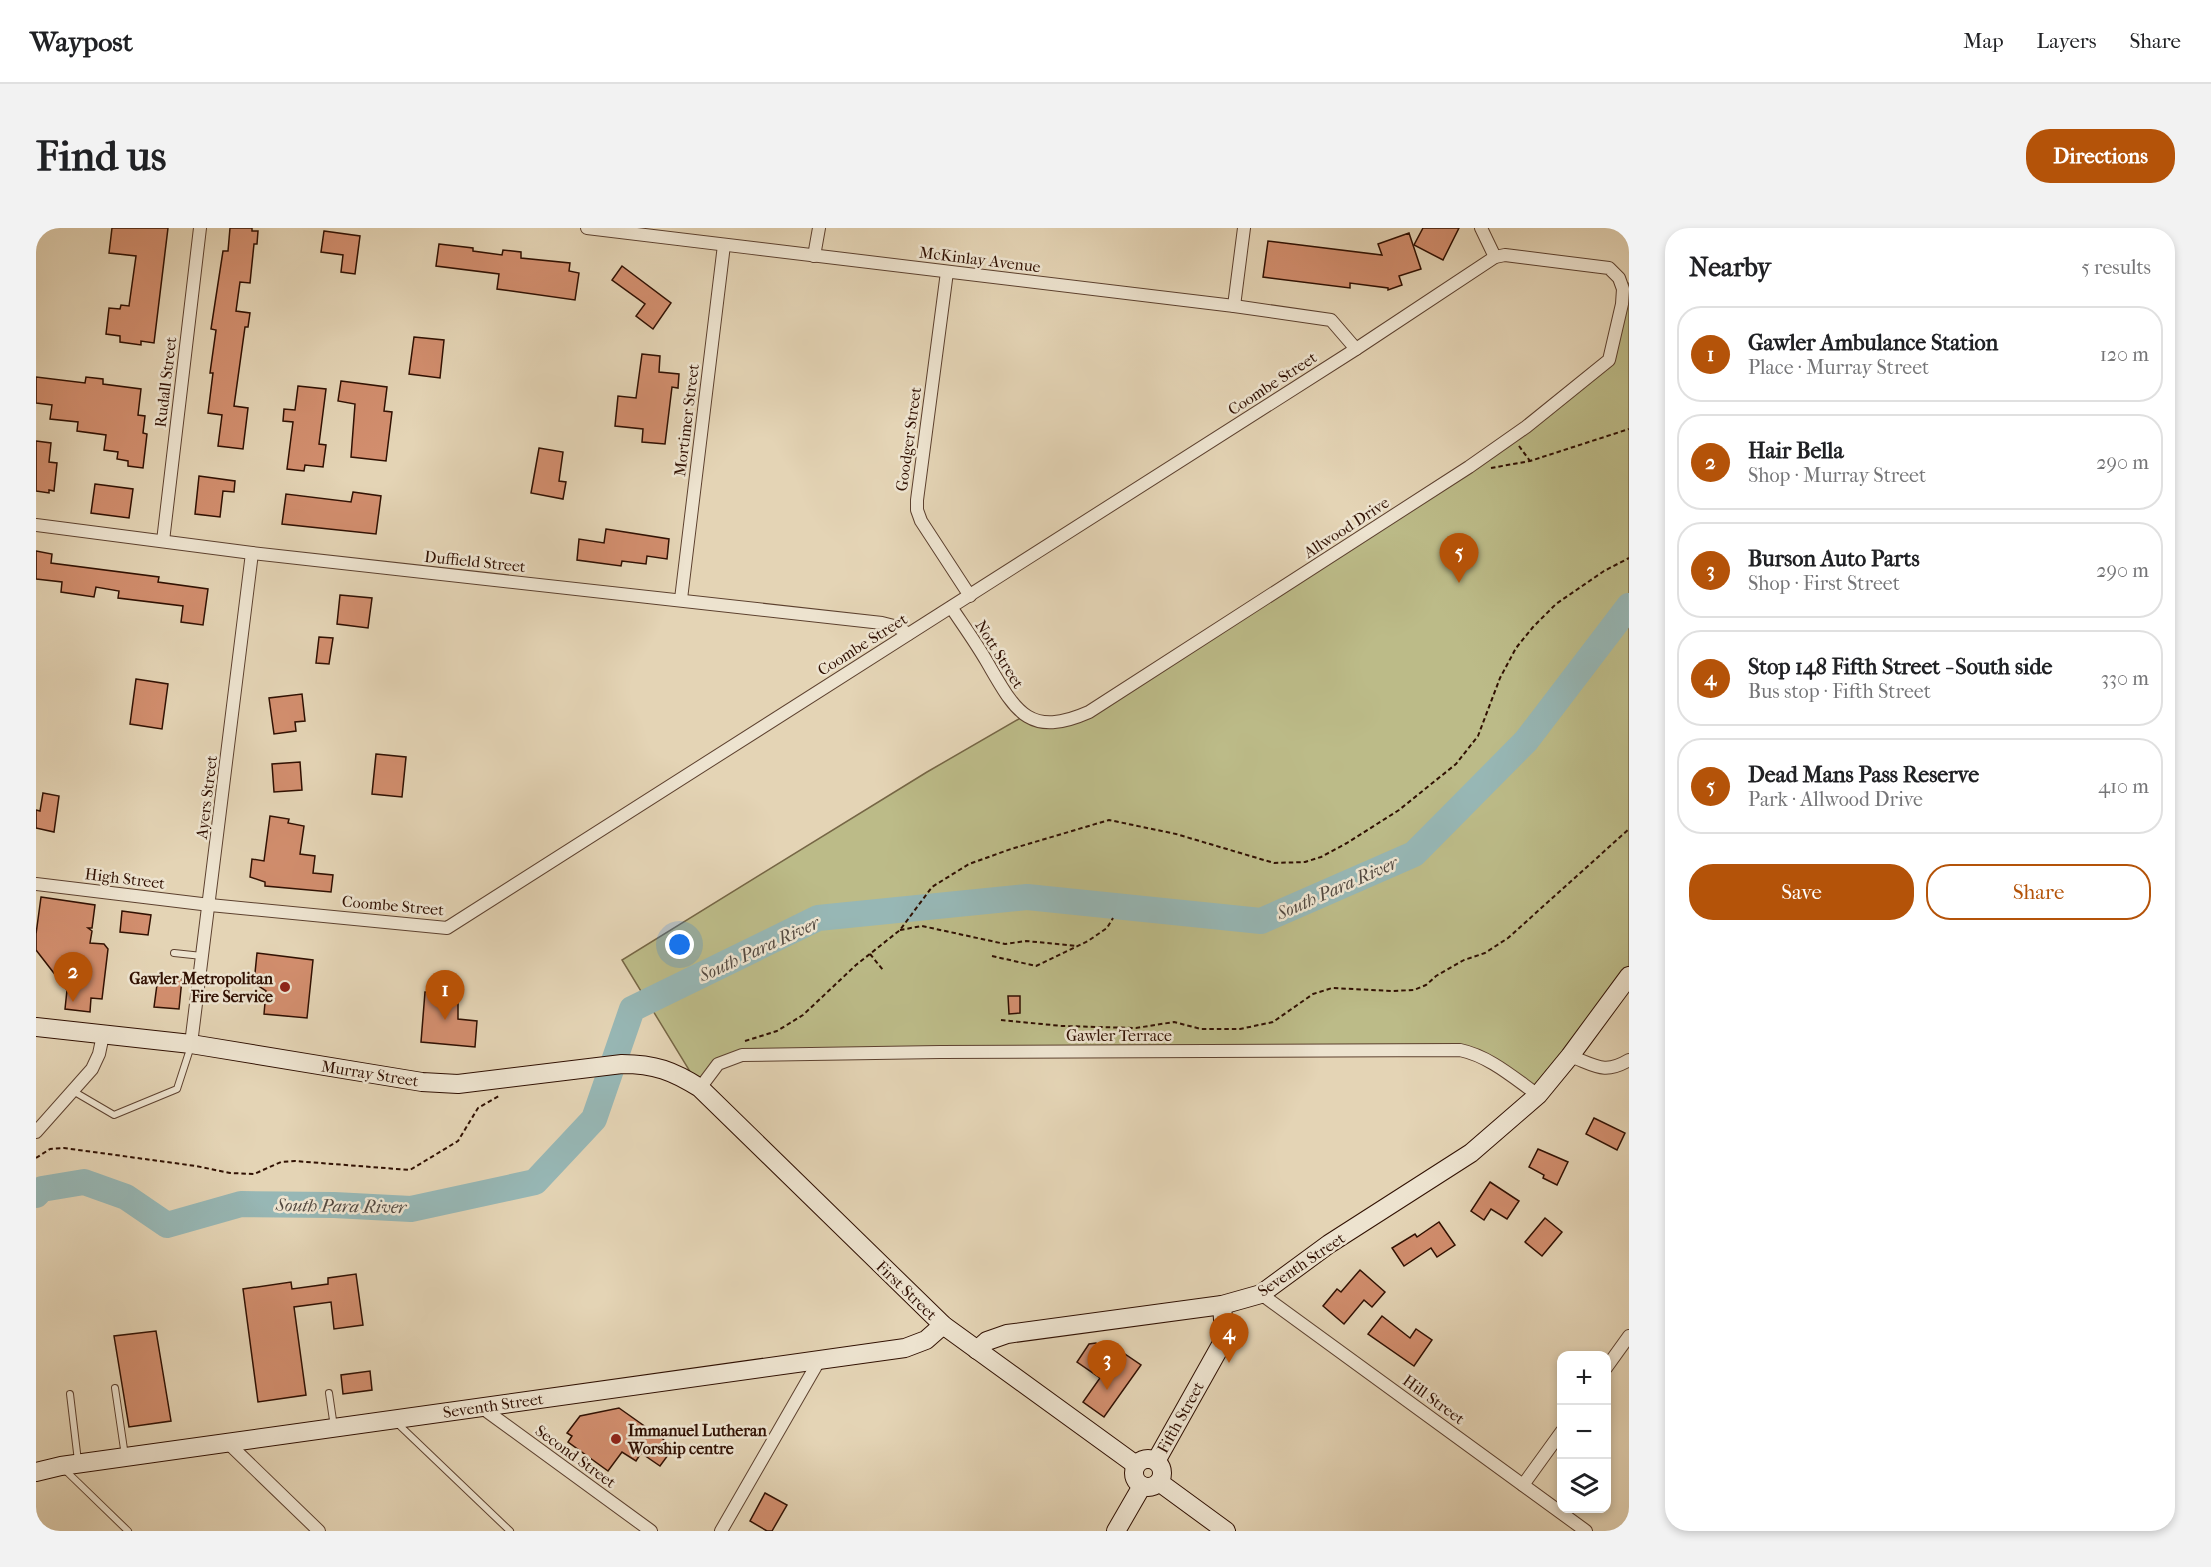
<!DOCTYPE html>
<html lang="en">
<head>
<meta charset="utf-8">
<style>
  :root { --surface:#fff; --page:#f2f2f2; --text:#202124; --muted:#757577; --line:#e0e0e0; --accent:#b45309 }
  body { margin:0; font-family:"IM FELL French Canon",serif; background:var(--page); color:var(--text) }
  .controls { position:absolute; right:18px; bottom:18px; display:grid; overflow:hidden; border-radius:12px; box-shadow:0 3px 9px #0003 }
  .controls button { width:54px; height:54px; display:grid; place-items:center; padding:0; border:0; border-bottom:2px solid var(--line); background:var(--surface); color:var(--text); font:30px sans-serif }
  .you { position:absolute; left:644px; top:717px; width:21px; height:21px; margin:-15px; border:4px solid #fff; border-radius:50%; background:#1a73e8; box-shadow:0 0 0 9px #1a73e833 }
  .badge { display:grid; place-items:center; width:39px; height:39px; border-radius:50%; background:var(--accent); color:#fff; font-size:20px; font-weight:700 }
  .pin { position:absolute; translate:-50% -50px; filter:drop-shadow(0 2px 3px #0008) }
  .pin::after { content:''; position:absolute; top:32px; width:21px; height:18px; background:inherit; clip-path:polygon(0 0,100% 0,50% 100%) }
  .list { margin:0; padding:0; list-style:none }
  h2 { display:flex; justify-content:space-between; align-items:center; height:78px; margin:0; padding:0 24px; font-size:26px }
  h2 small { font-size:20px; font-weight:400; color:var(--muted) }
  .list li { display:grid; grid-template-columns:39px 1fr auto; gap:18px; align-items:center; box-sizing:border-box; height:96px; margin:0 12px 12px; padding:0 12px; border:2px solid var(--line); border-radius:24px }
  .list b { display:block; font-size:22px; white-space:nowrap }
  .list p { margin:0; font-size:20px; white-space:nowrap; color:var(--muted) }
  .list em { font-size:20px; font-style:normal; color:var(--muted) }
  .actions { display:flex; gap:12px; padding:18px 24px }
  .actions a { flex:1; padding:14px 0; border:2px solid var(--accent); border-radius:24px; text-align:center; font-size:21px; color:var(--accent) }
  .actions .main { background:var(--accent); color:#fff }
  .icon { flex:none; width:33px; height:33px; fill:none; stroke:currentColor; stroke-width:2; stroke-linecap:round; stroke-linejoin:round }
  .map { position:relative; flex:none; width:1593px; height:1303px; overflow:hidden; border-radius:24px }
  header { display:flex; align-items:center; gap:36px; box-sizing:border-box; height:84px; padding:0 30px; background:var(--surface); border-bottom:2px solid var(--line) }
  header strong { font-size:28px }
  nav { display:flex; gap:33px; margin-inline-start:auto; font-size:21px }
  .intro { display:flex; align-items:center; justify-content:space-between; box-sizing:border-box; height:144px; padding:0 36px }
  h1 { margin:0; font-size:42px }
  .button { padding:15px 27px; border-radius:24px; background:var(--accent); color:#fff; font-size:21px; font-weight:700 }
  main { display:flex; gap:36px; padding:0 36px }
  aside { flex:1; background:var(--surface); border-radius:24px; box-shadow:0 3px 9px #0003 }
  .map>svg:first-child { display:block }
</style>
</head>
<body>
<header>
<strong>Waypost</strong>
<nav><a>Map</a><a>Layers</a><a>Share</a></nav>
</header>
<div class="intro"><h1>Find us</h1><a class="button">Directions</a></div>
<main>
<div class="map">
<svg width="1593" height="1303" viewBox="0 0 1593 1303">
  <rect width="100%" height="100%" fill="#e4d4b5"/>
  <filter id="stains"><feTurbulence type="fractalNoise" baseFrequency=".00333" numOctaves="4"/><feColorMatrix values="0 0 0 0 .2 0 0 0 0 .09 0 0 0 0 .02 0 0 0 .5 -.17"/></filter>
  <radialGradient id="worn" r=".72"><stop offset=".6" stop-color="#630" stop-opacity="0"/><stop offset="1" stop-color="#630" stop-opacity=".3"/></radialGradient>
  <path fill="#bcbb88" stroke="#766645" stroke-width="1.5" d="M1593,55V748L1502,867L1438,825L706,827L682,836L664,860L586,732L891,544L988,488L1036,491L1433,239L1573,132L1587,61Z"/>
  <g fill="none" stroke-linecap="round" stroke-linejoin="round">
    <path stroke="#97b7b5" stroke-width="26" d="M0,967L6,961L48,954L90,969L131,997L205,976L298,977L375,981L499,954L558,891L596,781L782,690L991,669L1225,693L1378,626L1490,513L1593,378"/>
  </g>
  <g fill="#d28e6e" stroke="#301002" stroke-width="1.5">
    <path d="M76,0H132L118,115L105,113V117L84,114V108L70,106L73,80L84,81L85,77L93,78L100,28L73,25Z"/>
    <path d="M194,0H216V3H222L221,16H218L214,55L204,54L200,83L214,85L212,99H209L198,178L212,180L207,221L182,218L186,187L172,185L177,145H174L180,102L175,101L187,23H192Z"/>
    <path d="M1387,0H1423L1407,32L1378,17Z"/>
    <path d="M288,3L324,8L319,46L305,44L307,27L285,24Z"/>
    <path d="M1373,5L1385,41L1363,48L1366,57L1352,62V60L1314,55V60L1227,49L1232,13L1346,27L1342,16Z"/>
    <path d="M403,16L437,20V23L466,27L467,22L485,24V30L534,35L533,43L543,45L539,72L461,61L463,46L400,38Z"/>
    <path d="M586,38L635,75L617,101L600,88L609,76L576,52Z"/>
    <path d="M378,109L408,112L404,150L373,146Z"/>
    <path d="M606,126L624,128L623,144L643,146L642,160L636,159L629,216L606,214L607,201L579,198L582,168L600,170Z"/>
    <path d="M0,149L49,155L50,149L67,151V156L105,161L102,187L109,188L107,205L111,206L107,240L92,238V233L81,231L82,224L68,222L70,207L41,203L42,194L14,191L16,177L0,175Z"/>
    <path d="M305,153L351,159L348,183L356,184L350,233L315,229L319,176L302,173Z"/>
    <path d="M262,158L290,161L283,216L290,217L287,239L269,237L268,243L251,241L257,194L247,193L248,181L259,182Z"/>
    <path d="M0,213L15,215L13,234L21,235L18,263L13,262V265L0,263Z"/>
    <path d="M503,220L527,224L523,253L530,254L527,271L495,265Z"/>
    <path d="M163,248L199,253L198,264L187,263L184,289L159,286Z"/>
    <path d="M59,256L97,261L93,290L55,285Z"/>
    <path d="M317,264L345,268L340,306L246,296L250,266L315,274Z"/>
    <path d="M570,301L633,311L631,331L611,328L610,336L586,333L585,338L541,332L543,311L568,315Z"/>
    <path d="M0,323L16,326L15,335L123,349L122,354L172,361L167,397L145,394L147,378L82,370L83,363L60,359L58,369L25,364L26,354L0,351Z"/>
    <path d="M304,367L336,370L332,400L301,396Z"/>
    <path d="M283,409L297,410L293,436L280,435Z"/>
    <path d="M100,451L132,456L126,501L94,496Z"/>
    <path d="M266,466L269,493L259,494L260,503L238,506L233,470Z"/>
    <path d="M340,526L370,529L366,569L336,566Z"/>
    <path d="M264,534L266,562L238,564L236,536Z"/>
    <path d="M7,565L23,568L18,604L0,600V582L4,583Z"/>
    <path d="M234,588L253,591L252,595L268,598L264,626L279,628L277,645L297,647L295,664L229,658V654L214,649L216,631L228,633Z"/>
    <path d="M5,669L59,677L56,700H52L56,703L54,715L68,716L72,721L66,771L55,770L54,784L29,781L31,762L0,722V706Z"/>
    <path d="M86,683L115,687L112,707L84,704Z"/>
    <path d="M221,725L277,732L271,790L228,786L230,763L218,755Z"/>
    <path d="M122,749L146,751L143,781L118,779Z"/>
    <path d="M389,764L422,766V791L441,793L439,819L385,814Z"/>
    <path d="M972,768H984V785L973,786Z"/>
    <path d="M1558,890L1589,905L1581,922L1550,906Z"/>
    <path d="M1502,921L1532,934L1521,957L1507,950L1508,947L1493,939Z"/>
    <path d="M1454,954L1483,973L1471,991L1455,981L1448,992L1435,983Z"/>
    <path d="M1509,990L1526,1004L1506,1028L1489,1014Z"/>
    <path d="M1403,994L1419,1017L1401,1029L1395,1020L1368,1038L1356,1020L1379,1006L1381,1009Z"/>
    <path d="M1324,1042L1349,1064L1336,1079L1328,1072L1308,1096L1287,1078L1301,1061L1305,1064Z"/>
    <path d="M320,1046L327,1097L298,1101L295,1074L258,1079L270,1167L222,1174L207,1061L255,1054L256,1061L292,1056V1050Z"/>
    <path d="M1346,1088L1374,1110L1380,1101L1396,1112L1378,1138L1332,1106Z"/>
    <path d="M120,1103L135,1193L93,1199L78,1108Z"/>
    <path d="M1060,1115L1079,1128L1083,1122L1105,1137L1068,1189L1047,1174L1064,1150L1041,1134L1053,1116Z"/>
    <path d="M334,1143L336,1162L307,1166L305,1147Z"/>
    <path d="M583,1180L638,1219L624,1238L605,1225L600,1233L586,1224L572,1243L532,1214L536,1208L531,1205L544,1188Z"/>
    <path d="M729,1265L751,1277L736,1303H731L714,1293Z"/>
  </g>
  <g fill="none" stroke-linecap="round" stroke-linejoin="round">
    <defs>
      <g id="lane">
        <path d="M138,725L166,728"/>
        <path d="M37,863L78,887L141,861L155,818"/>
        <path d="M79,1160L89,1228"/>
        <path d="M293,1165L298,1199"/>
        <path d="M34,1166L42,1233"/>
        <path d="M362,1196L474,1303"/>
        <path d="M28,1241L92,1303"/>
      </g>
      <g id="street">
        <path d="M551,0L1198,78L1295,92L1320,121"/>
        <path d="M1445,0L1459,29"/>
        <path d="M778,28L783,0"/>
        <path d="M911,44L881,272V282L885,293L934,368"/>
        <path d="M1198,78L1208,0"/>
        <path d="M0,297L216,325L846,395L862,399L872,406"/>
        <path d="M127,313L164,0"/>
        <path d="M645,371L688,17"/>
        <path d="M0,656L174,677L411,700L1320,121L1459,29L1469,27L1573,40L1583,50L1587,61L1586,76L1573,132L1490,199L1433,239L1053,484C992,511 979,482 951,434C940,415 927,397 915,379"/>
        <path d="M155,816L216,325"/>
        <path d="M1534,828C1559,837 1568,847 1593,832"/>
        <path d="M664,860L682,836L706,827L904,824L1424,822C1453,828 1478,850 1502,867"/>
        <path d="M0,904L56,841L63,826L67,807"/>
        <path d="M1225,1066L1550,1303"/>
        <path d="M1570,1140L1593,1108"/>
        <path d="M445,1179L615,1303"/>
        <path d="M192,1215L283,1303"/>
        <path d="M1487,1257L1526,1203"/>
        <path d="M685,1303L784,1131"/>
      </g>
      <g id="secondary">
        <path d="M0,799L155,816L386,854L422,856L586,836C619,836 637,843 664,860L907,1097L1100,1237"/>
        <path d="M941,1122L951,1113L971,1106L1186,1077L1225,1066L1293,1016L1435,925L1502,867L1534,828L1593,748"/>
        <circle cx="1112" cy="1245" r="14"/>
        <path d="M1120,1233L1185,1117L1188,1106L1186,1077"/>
        <path d="M0,1244L25,1238L869,1120L890,1112L907,1097"/>
        <path d="M1123,1254L1190,1303"/>
        <path d="M1080,1303L1106,1258"/>
      </g>
    </defs>
    <use href="#lane" stroke="#5d412f" stroke-width="8"/>
    <use href="#street" stroke="#5d412f" stroke-width="14"/>
    <use href="#secondary" stroke="#301002" stroke-width="20"/>
    <g stroke="#301002" stroke-width="2" stroke-dasharray="4.5 3" stroke-linecap="butt">
      <path d="M1483,218L1494,233"/>
      <path d="M1455,240L1494,233L1593,201"/>
      <path d="M864,702L886,698L969,716L990,713L1041,718"/>
      <path d="M834,726L847,742"/>
      <path d="M956,728L1000,738L1052,713L1071,700L1077,690"/>
      <path d="M965,792L1026,798L1100,800L1138,794L1165,801H1204L1237,794L1277,766L1296,760L1356,763L1378,762L1390,757L1400,748L1428,732L1449,725L1472,710L1593,601"/>
      <path d="M709,813L741,803L767,787L820,737L864,702L896,659L933,636L975,621L1073,592L1140,606L1238,635L1269,634L1285,629L1311,615L1363,582L1420,536L1442,508L1464,450L1480,420L1497,399L1520,376L1568,343L1593,330"/>
      <path d="M0,930L14,921L28,920L160,938L194,945L218,946L245,934L259,933L374,942L422,913L442,880L463,868"/>
    </g>
    <use href="#lane" stroke="#ede3cf" stroke-width="6"/>
    <use href="#street" stroke="#ede3cf" stroke-width="12"/>
    <use href="#secondary" stroke="#ede3cf" stroke-width="18"/>
  </g>
  <g fill="#8f2418" stroke="#ede3cf" stroke-width="2">
    <circle cx="249" cy="759" r="6"/>
    <circle cx="580" cy="1211" r="6"/>
  </g>
  <g text-anchor="middle" stroke-width="5" stroke-linejoin="round" paint-order="stroke">
    <g font-size="16" fill="#301002" stroke="#ede3cf">
      <text transform="translate(944 31) rotate(7)" y="6">McKinlay Avenue</text>
      <text transform="translate(129 154) rotate(-83)" y="6">Rudall Street</text>
      <text transform="translate(1236 155) rotate(-33)" y="6">Coombe Street</text>
      <text transform="translate(650 192) rotate(-83)" y="6">Mortimer Street</text>
      <text transform="translate(872 211) rotate(-82)" y="6">Goodger Street</text>
      <text transform="translate(1310 299) rotate(-33)" y="6">Allwood Drive</text>
      <text transform="translate(439 333) rotate(6)" y="6">Duffield Street</text>
      <text transform="translate(826 416) rotate(-32)" y="6">Coombe Street</text>
      <text transform="translate(964 426) rotate(58)" y="6">Nott Street</text>
      <text transform="translate(170 569) rotate(-83)" y="6">Ayers Street</text>
      <text transform="translate(89 650) rotate(7)" y="6">High Street</text>
      <text transform="translate(357 677) rotate(5)" y="6">Coombe Street</text>
      <text x="1083" y="813">Gawler Terrace</text>
      <text transform="translate(334 845) rotate(9)" y="6">Murray Street</text>
      <text transform="translate(1265 1036) rotate(-34)" y="6">Seventh Street</text>
      <text transform="translate(871 1062) rotate(44)" y="6">First Street</text>
      <text transform="translate(1398 1171) rotate(36)" y="6">Hill Street</text>
      <text transform="translate(457 1177) rotate(-8)" y="6">Seventh Street</text>
      <text transform="translate(1144 1189) rotate(-61)" y="6">Fifth Street</text>
      <text transform="translate(540 1228) rotate(36)" y="6">Second Street</text>
    </g>
    <g font-size="16" font-weight="bold" fill="#301002" stroke="#ede3cf" text-anchor="end">
      <text x="237" y="756">Gawler Metropolitan<tspan x="237" dy="18">Fire Service</tspan></text>
      <text x="592" y="1208" text-anchor="start">Immanuel Lutheran<tspan x="592" dy="18">Worship centre</tspan></text>
    </g>
    <g font-size="18" font-style="italic" fill="#544a41" stroke="#ede3cf">
      <text transform="translate(1301 660) rotate(-24)" y="6">South Para River</text>
      <text transform="translate(723 721) rotate(-25)" y="6">South Para River</text>
      <text transform="translate(305 978) rotate(1)" y="6">South Para River</text>
    </g>
  </g>
  <rect width="100%" height="100%" filter="url(#stains)"/>
  <rect width="100%" height="100%" fill="url(#worn)"/>
</svg>
<div class="controls">
<button>+</button>
<button>−</button>
<button><svg class="icon" aria-label="layers" viewBox="0 0 24 24"><path d="M12 4l9 5-9 5-9-5zM3 14l9 5 9-5"/></svg></button>
</div>
<div class="you"></div>
<div class="pin badge" style="left:409px;top:792px">1</div>
<div class="pin badge" style="left:37px;top:774px">2</div>
<div class="pin badge" style="left:1071px;top:1162px">3</div>
<div class="pin badge" style="left:1193px;top:1135px">4</div>
<div class="pin badge" style="left:1423px;top:355px">5</div>
</div>
<aside>
<h2>Nearby<small>5 results</small></h2>
<ul class="list">
<li><span class="badge">1</span><div><b>Gawler Ambulance Station</b><p>Place · Murray Street</p></div><em>120 m</em></li>
<li><span class="badge">2</span><div><b>Hair Bella</b><p>Shop · Murray Street</p></div><em>290 m</em></li>
<li><span class="badge">3</span><div><b>Burson Auto Parts</b><p>Shop · First Street</p></div><em>290 m</em></li>
<li><span class="badge">4</span><div><b>Stop 148 Fifth Street - South side</b><p>Bus stop · Fifth Street</p></div><em>330 m</em></li>
<li><span class="badge">5</span><div><b>Dead Mans Pass Reserve</b><p>Park · Allwood Drive</p></div><em>410 m</em></li>
</ul>
<div class="actions"><a class="main">Save</a><a>Share</a></div>
</aside>
</main>
</body>
</html>
